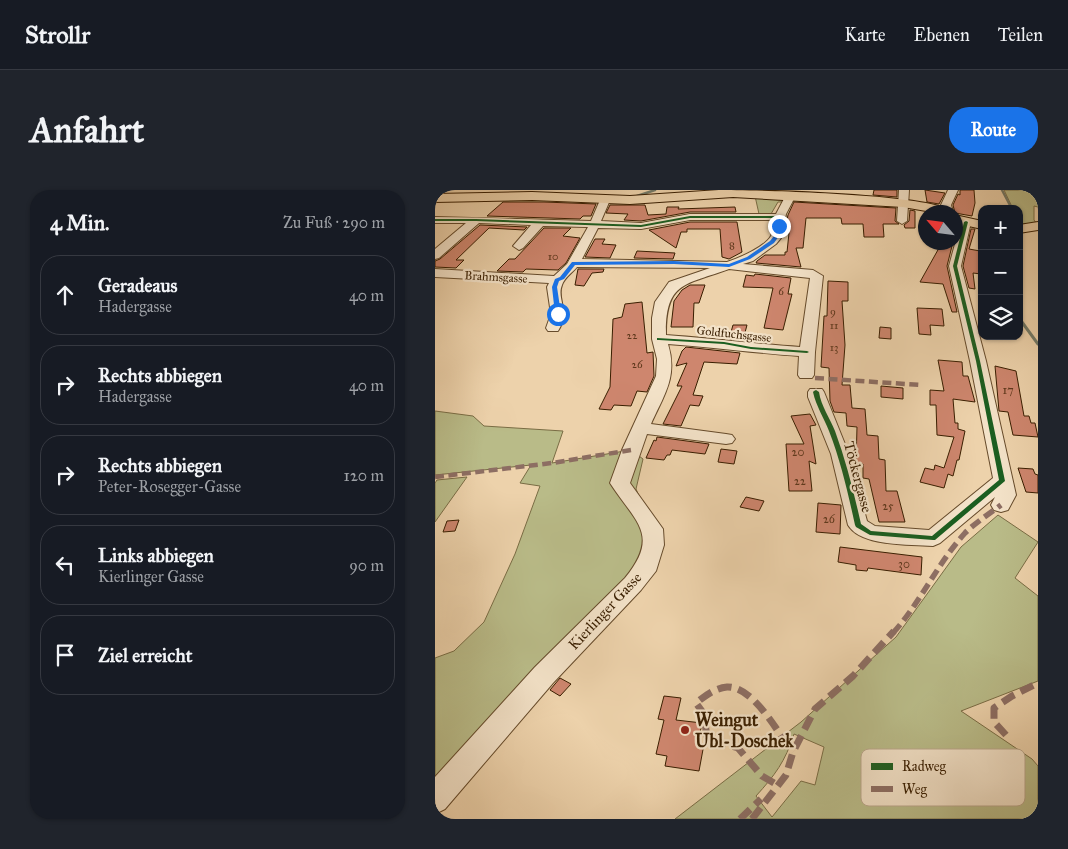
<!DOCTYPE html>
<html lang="de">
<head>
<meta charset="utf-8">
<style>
  :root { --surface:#171b24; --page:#20242c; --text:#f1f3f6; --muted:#9ea1a6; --line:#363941; --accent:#1a73e8 }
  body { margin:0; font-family:"IM FELL Great Primer",serif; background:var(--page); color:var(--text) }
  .controls { position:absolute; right:15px; top:15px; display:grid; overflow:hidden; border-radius:10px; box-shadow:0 1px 4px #0004 }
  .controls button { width:45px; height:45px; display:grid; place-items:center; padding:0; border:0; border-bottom:1px solid var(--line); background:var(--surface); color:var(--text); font:25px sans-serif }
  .compass { position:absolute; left:483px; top:15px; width:45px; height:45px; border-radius:50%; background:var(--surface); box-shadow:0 1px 4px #0004; rotate:298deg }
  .stop { position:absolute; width:15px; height:15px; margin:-11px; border:4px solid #1a73e8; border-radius:50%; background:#fff }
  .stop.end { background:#1a73e8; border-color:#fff; box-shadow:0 1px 5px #0008 }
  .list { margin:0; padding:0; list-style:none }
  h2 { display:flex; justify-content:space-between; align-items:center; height:65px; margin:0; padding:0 20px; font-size:21px }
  h2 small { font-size:16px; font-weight:400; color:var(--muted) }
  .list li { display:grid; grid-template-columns:32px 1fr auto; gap:15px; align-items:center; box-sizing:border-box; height:80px; margin:0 10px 10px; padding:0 10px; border:1px solid var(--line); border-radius:20px }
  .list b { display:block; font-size:19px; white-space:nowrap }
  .list p { margin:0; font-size:16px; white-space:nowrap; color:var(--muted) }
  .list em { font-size:16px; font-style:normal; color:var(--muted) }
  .icon { flex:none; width:28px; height:28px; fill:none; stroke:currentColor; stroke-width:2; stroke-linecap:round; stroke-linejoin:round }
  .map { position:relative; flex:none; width:603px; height:629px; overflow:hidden; border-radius:20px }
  header { display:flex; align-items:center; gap:30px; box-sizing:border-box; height:70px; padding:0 25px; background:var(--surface); border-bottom:1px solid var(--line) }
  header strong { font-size:24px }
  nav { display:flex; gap:28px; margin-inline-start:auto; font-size:18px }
  .intro { display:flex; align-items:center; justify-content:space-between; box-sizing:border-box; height:120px; padding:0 30px }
  h1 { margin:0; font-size:35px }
  .button { padding:12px 22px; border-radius:20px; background:var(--accent); color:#fff; font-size:18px; font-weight:700 }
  main { display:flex; gap:30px; padding:0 30px }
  aside { flex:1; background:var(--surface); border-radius:20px; box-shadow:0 1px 4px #0004 }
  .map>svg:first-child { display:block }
</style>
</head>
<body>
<header>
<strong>Strollr</strong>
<nav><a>Karte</a><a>Ebenen</a><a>Teilen</a></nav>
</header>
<div class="intro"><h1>Anfahrt</h1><a class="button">Route</a></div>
<main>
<aside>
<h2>4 Min.<small>Zu Fuß · 290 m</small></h2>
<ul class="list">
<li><svg class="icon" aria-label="ahead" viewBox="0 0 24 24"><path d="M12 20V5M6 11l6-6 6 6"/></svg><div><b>Geradeaus</b><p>Hadergasse</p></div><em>40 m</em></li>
<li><svg class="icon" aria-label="right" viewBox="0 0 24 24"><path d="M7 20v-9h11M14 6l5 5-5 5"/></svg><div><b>Rechts abbiegen</b><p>Hadergasse</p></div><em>40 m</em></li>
<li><svg class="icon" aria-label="right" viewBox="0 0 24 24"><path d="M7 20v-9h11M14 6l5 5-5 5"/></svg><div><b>Rechts abbiegen</b><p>Peter-Rosegger-Gasse</p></div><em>120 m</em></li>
<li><svg class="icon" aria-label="left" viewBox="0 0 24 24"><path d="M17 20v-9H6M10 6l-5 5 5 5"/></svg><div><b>Links abbiegen</b><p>Kierlinger Gasse</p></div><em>90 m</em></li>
<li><svg class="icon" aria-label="arrive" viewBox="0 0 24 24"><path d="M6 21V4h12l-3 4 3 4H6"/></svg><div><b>Ziel erreicht</b></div></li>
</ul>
</aside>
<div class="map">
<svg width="603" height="629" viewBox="0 0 603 629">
  <rect width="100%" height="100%" fill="#edd2ab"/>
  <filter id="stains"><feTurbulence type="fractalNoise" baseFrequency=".004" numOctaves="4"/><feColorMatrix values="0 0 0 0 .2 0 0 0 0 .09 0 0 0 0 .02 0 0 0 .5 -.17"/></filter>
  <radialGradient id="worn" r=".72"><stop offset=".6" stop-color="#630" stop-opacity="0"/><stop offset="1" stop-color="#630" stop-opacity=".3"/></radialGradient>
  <g fill="#b9bb88" stroke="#796c44" fill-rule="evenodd">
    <path d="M569,0H603V17L599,16V30L602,34L585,37L584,19H578Z"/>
    <path d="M320,6L345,8L350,10L349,12H343L336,24H324Z"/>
    <path d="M0,221L38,226L49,236L128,241L117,273L196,260L208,269L201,299L218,339V355L0,612V468L19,461L49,432L80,364L105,296L85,293L96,275L0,285Z"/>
    <path d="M32,287L0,332V293L2,290Z"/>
    <path d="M563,325L603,352L580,388L603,406V491L526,521L597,569L603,576V629H240L366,532L461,447L526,357ZM359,544L389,557L380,595L366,591L337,627L321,606C340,585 350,572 359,544Z"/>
  </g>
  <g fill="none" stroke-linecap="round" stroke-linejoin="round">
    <g stroke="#737a68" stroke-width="2.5">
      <path d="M567,0L577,19"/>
      <path d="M202,6L220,0"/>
    </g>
    <path stroke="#737a68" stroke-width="3" d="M584,128L603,154"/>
  </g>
  <g fill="#ce866e" stroke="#391e00">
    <path d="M439,0H462V7L438,5Z"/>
    <path d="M490,0L510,3L504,14L492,12Z"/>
    <path d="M525,0H539L540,13L537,26L520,23L518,15L523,4L525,5Z"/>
    <path d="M68,12H109L161,14L156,26H148L145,29L52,26Z"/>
    <path d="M359,12L461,18L460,31L464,34H448L449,47H429L428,34H407L406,28H371L368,58H361L366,77L321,73L322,71L330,65H350V62H352L354,43L350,38L353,25Z"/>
    <path d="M175,15H210L213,25L231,24L232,17H244L243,19L300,17L301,22H255L206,31L189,30L193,24L171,23Z"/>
    <path d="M475,20L480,21V38H470L469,35L474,31Z"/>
    <path d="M255,32H302L307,62L294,69L287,67L285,39H252V42H246L241,58L214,40Z"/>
    <path d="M45,35L92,37L89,40L54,38L21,70H29L21,78L0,77V71L5,69Z"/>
    <path d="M109,38H136L128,46L145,48L131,73L123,80L91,79L88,82L62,81L74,69H80Z"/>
    <path d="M536,39H540L534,59L545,61L546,84L538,83L540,99L534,98L528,76Z"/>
    <path d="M160,49H170L167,54L181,55L175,68L150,67Z"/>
    <path d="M502,52H518L512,76L522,122H517L508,94L485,92L504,58Z"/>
    <path d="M202,61L240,63L238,69L199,68Z"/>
    <path d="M143,79H169L168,82L157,83L149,96L140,95Z"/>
    <path d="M320,84L356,88L353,104H357L348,140L329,138L338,98L308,97L311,85L319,86Z"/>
    <path d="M393,91L413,92V111H407L410,155L407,195H415L417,218L430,219L432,245L443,246L444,269L450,270L451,301H462L470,332H444L434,289L428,288V274H421L422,237L412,236L411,223L399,222L395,211L394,178L386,177L389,126H392Z"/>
    <path d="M255,95H270L264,113H259L258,137H236L239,111L247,100Z"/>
    <path d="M207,112L212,163L218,162L219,186L212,202L202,201L196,216L179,215L176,220L164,219L175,197L178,129L187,127L190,114Z"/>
    <path d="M482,118L507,119L509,136L495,135L496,145L484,144Z"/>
    <path d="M298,135H312L308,150L294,149Z"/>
    <path d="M445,137L456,138V149L444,148Z"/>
    <path d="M251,157L305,163L302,174L269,172L258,205L268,206L264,216L255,215L246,236L228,234L247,196H242L252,173L241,176L247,161Z"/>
    <path d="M503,170L527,172L528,186H533L540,212L518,209L520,233H523V239L530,241L524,270H522L518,286L513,284L509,298L485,292L490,278L499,280L500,275L509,278L519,247L502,245L501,215H495V200L509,201Z"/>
    <path d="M560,176L581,181L589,226H594L596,233H600L603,247L578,245L573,222L564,221Z"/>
    <path d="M446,196L468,198V209L446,207Z"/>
    <path d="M375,224L381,235L375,236L381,274L374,271L377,301H354L351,254H369L356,226Z"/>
    <path d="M222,247L274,254L270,264L237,260L235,265H232L229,270L211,268L219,250L221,251Z"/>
    <path d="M286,259L302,261L299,274L283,272Z"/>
    <path d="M583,278L598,279L600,284L603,285V303L591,302Z"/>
    <path d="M311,307L329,311L324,321L305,317Z"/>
    <path d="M383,313L406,315L405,344L381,342Z"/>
    <path d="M24,330L20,341L8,342L12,331Z"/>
    <path d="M405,357L487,367L486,385L433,378L432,381L421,380V375L403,372Z"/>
    <path d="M125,488L136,494L125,506L115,500Z"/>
    <path d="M229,506L246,508L241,530L267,533L263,553L269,554L264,581L230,576L232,566L221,564L229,530L223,529Z"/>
  </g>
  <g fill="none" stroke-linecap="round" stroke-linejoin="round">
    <defs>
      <g id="minor">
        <path d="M464,0H474L472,31L467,34L462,31Z"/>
        <path d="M513,0H523L516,15L518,22H508L506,15Z"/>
        <path d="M355,4L360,7L351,24L346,48L341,54L318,71L308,74L378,80L388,86L380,162L379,185L377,188H365L363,185L364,166C320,163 277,157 233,154C243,187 229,205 216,234L291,244L297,245L300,249L297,253L291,254L212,244L195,293L228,339L229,355L221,381L206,400L118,493L10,619L0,624V587L100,477L190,388C226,344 200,332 175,293L187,260L221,186L222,169L217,149V128L220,112L234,92L275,78L142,77C138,82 129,88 127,95C121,109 136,121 123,141H113L111,138L116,124L112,97L114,93L0,87V79L119,86L132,74L153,37L108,36L88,58L84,60L78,56L96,35L44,33L4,68L0,69V59L31,33H0V27L156,31L165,10L170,7L175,10L166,31L206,33L255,24H341L351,5ZM255,30H339C339,35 338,42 336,46C330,57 304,68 292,72L147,69L163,38L206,39ZM294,79L375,88L365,157C320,154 276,148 231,145C230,92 250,95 294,79Z"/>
        <path d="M531,29L536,32L526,76L551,171L581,305L573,320L566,322L559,320L556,315L560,307L505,353L498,356C475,354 426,357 413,335L396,264L373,207V202L375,199H387L389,202L414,264L432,331L440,336L494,340L558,288L535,171L514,76L526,32Z"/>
      </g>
      <g id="major">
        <path d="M284,0C316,0 502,4 516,22H497L468,17L298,7L195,14L97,10L0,12V4L97,2L195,6Z"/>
        <path d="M520,25L547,31V39L520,33Z"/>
        <path d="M603,32V40L584,43V35Z"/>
      </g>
    </defs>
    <use href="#minor" stroke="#664b2b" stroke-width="2"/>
    <use href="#major" stroke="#391e00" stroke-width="2"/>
    <use href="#minor" fill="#f3e2c8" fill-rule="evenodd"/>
    <use href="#major" fill="#edd2ab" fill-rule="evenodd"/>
    <g stroke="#8d6e63" stroke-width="4.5" stroke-dasharray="9 4.5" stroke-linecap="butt">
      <path d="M380,188L486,195"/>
      <path d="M0,287L117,273L196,260"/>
    </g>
    <path stroke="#8d6e63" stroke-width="5.5" stroke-dasharray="11 5.5" stroke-linecap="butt" d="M458,443C486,412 502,374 530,343C540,333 554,324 566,315"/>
    <g stroke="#8d6e63" stroke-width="7" stroke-dasharray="14 7" stroke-linecap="butt">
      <path d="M571,545L559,532V518L577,506L603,493"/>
      <path d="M339,593L327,586L303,558L272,548L269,524L261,513C270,506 280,498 292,497C319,496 343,544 358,562"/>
      <path d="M305,629L326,609"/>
      <path d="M317,629L351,585L358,562L380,519L418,486L459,441"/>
    </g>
    <defs>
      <g id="cycleway">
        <path d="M255,26H346L348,27L346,28H255L206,37L41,31H0V29H41L206,35Z"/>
        <path d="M531,31L533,32L522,76L545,171L570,291L500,350H498L435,345L421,337L420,335C413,303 406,272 394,241C389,228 381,216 378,202L379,201L381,200L384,202C386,216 395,228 400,241C411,271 419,303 426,334L436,341L497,346L564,290L541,171L518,76L529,32Z"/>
        <path d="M222,148L289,152L316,157L372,161L374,162L372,163L316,159L289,154L224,150H222Z"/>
      </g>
    </defs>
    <use href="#cycleway" stroke="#f3e2c8" stroke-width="3"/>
    <use href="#cycleway" fill="#1b5e20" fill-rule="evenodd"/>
  </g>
  <path fill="#1a73e8" d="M342,35L346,36L344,46L339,53L315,69L294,77L239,74L140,75L129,89L124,91L122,97L126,124L123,125L120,124L117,97L120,89L125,87L137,72L239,71L294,74L312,67L335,51L339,46Z"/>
  <circle fill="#8f2418" stroke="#f3e2c8" stroke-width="2" cx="250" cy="540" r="5"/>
  <g text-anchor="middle" stroke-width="4.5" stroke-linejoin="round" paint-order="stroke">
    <g font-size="11" fill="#5e381c">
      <text x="297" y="59">8</text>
      <text x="118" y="70">10</text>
      <text x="346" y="105">6</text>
      <text x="398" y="125">9</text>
      <text x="399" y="139">11</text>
      <text x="197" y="149">22</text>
      <text x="399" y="161">13</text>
      <text x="202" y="178">26</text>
    </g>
    <g font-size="12" fill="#391e00" stroke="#f3e2c8">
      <text transform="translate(61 87) rotate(3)" y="4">Brahmsgasse</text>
      <text transform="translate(299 144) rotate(6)" y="4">Goldfuchsgasse</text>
    </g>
    <g font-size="12" fill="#5e381c">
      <text x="573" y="204">17</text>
      <text x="363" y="266">20</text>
      <text x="365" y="295">22</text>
      <text x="453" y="320">25</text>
      <text x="394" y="333">26</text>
      <text x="469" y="378">30</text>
    </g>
    <g font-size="15" fill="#391e00" stroke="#f3e2c8">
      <text transform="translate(423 287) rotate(75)" y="5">Töckergasse</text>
      <text transform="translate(170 421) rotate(-47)" y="5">Kierlinger Gasse</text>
    </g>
    <g font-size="18" font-weight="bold" fill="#391e00" stroke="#f3e2c8" text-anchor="start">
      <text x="260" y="536">Weingut<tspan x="260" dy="21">Ubl-Doschek</tspan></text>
    </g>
  </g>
  <rect x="426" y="559" width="164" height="57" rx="8" fill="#f3e2c8" stroke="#bba78c" stroke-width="1"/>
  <rect x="436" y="573" width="22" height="7" fill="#1b5e20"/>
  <rect x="436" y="596" width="22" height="6" fill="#8d6e63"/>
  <g font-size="14" fill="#391e00">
    <text x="467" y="581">Radweg</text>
    <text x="467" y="604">Weg</text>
  </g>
  <rect width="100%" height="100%" filter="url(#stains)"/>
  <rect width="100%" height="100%" fill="url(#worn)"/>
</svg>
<div class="controls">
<button>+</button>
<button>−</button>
<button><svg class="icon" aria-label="layers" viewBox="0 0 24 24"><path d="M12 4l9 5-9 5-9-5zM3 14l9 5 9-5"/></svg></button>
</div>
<svg class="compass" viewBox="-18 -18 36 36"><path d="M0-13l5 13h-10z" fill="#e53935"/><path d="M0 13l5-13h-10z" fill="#9ea1a6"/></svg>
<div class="stop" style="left:123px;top:124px"></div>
<div class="stop end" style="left:344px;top:36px"></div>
</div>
</main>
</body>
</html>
